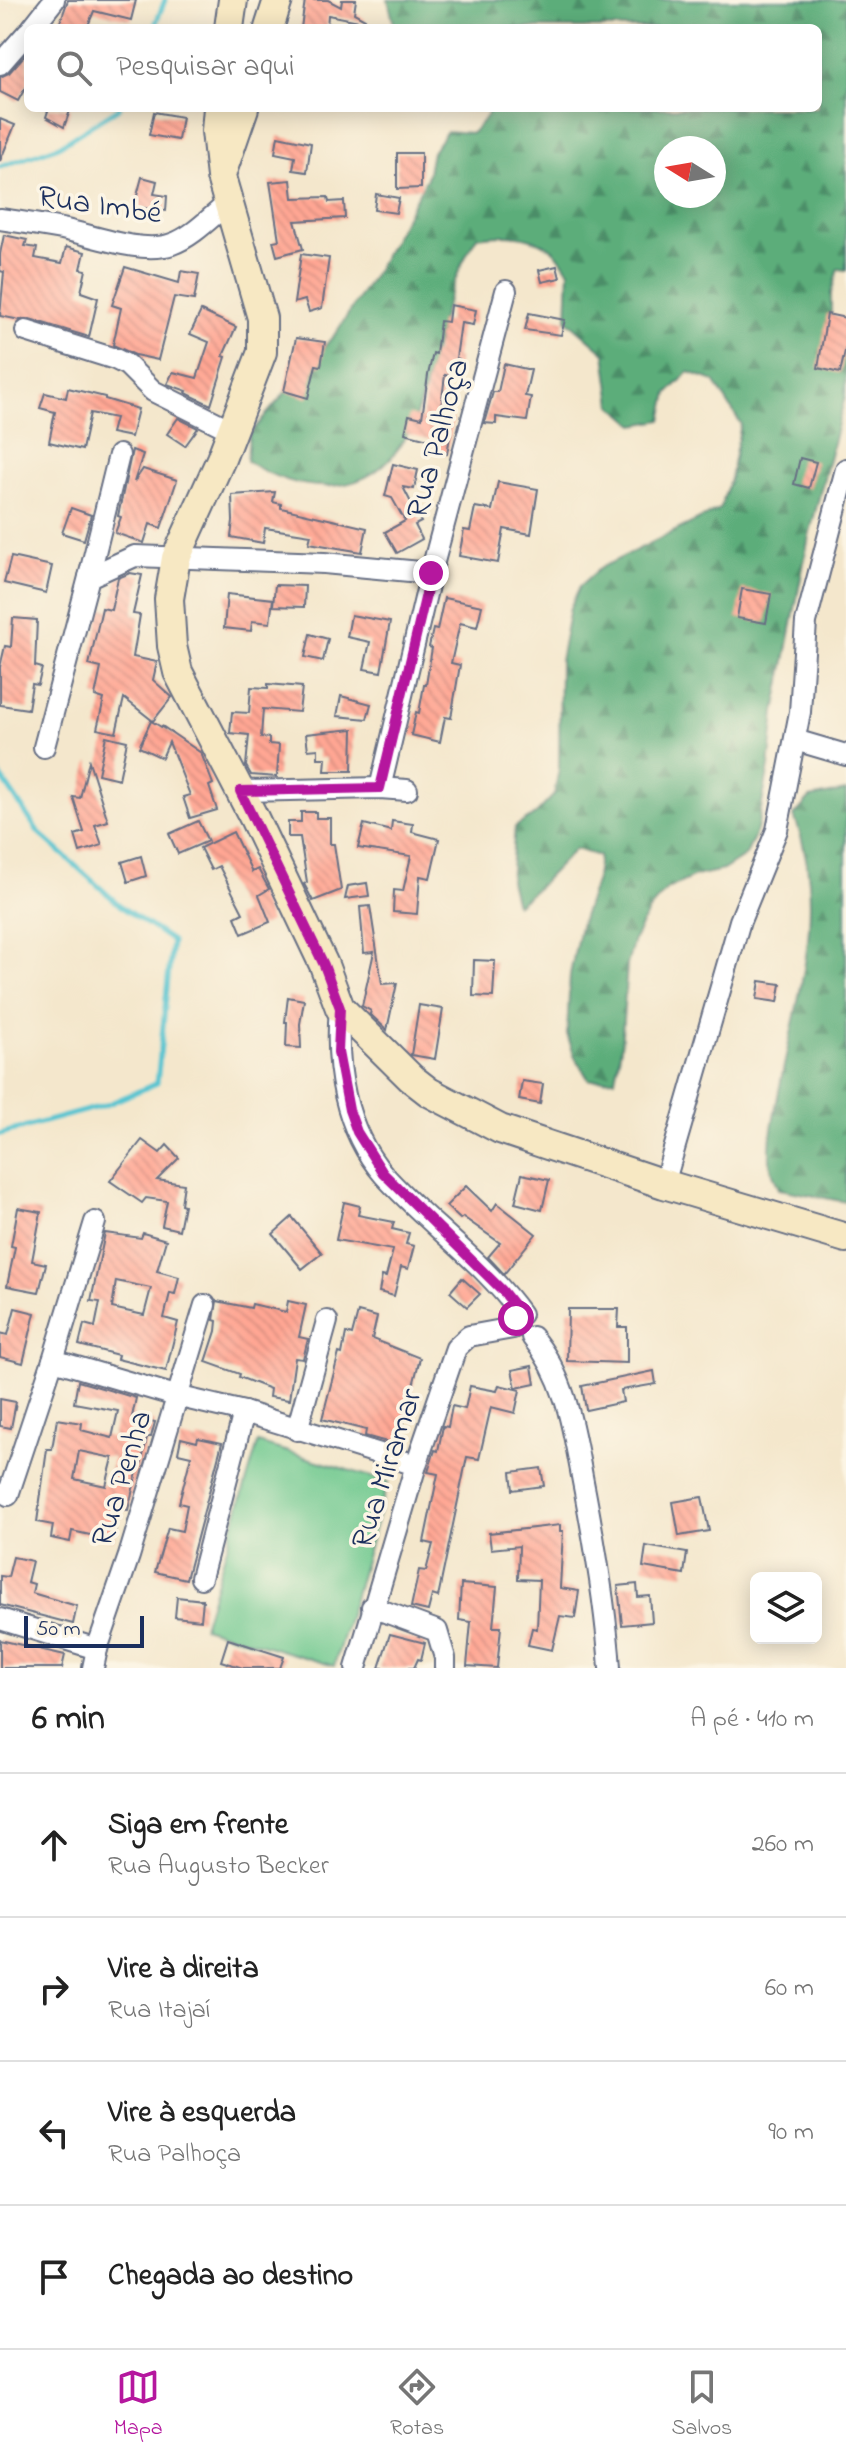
<!DOCTYPE html>
<html lang="pt">
<head>
<meta charset="utf-8">
<style>
  :root { --surface:#fff; --page:#f6f6f6; --text:#222; --muted:#767676; --line:#e0e0e0; --accent:#b5179e }
  body { margin:0; font-family:"Indie Flower",sans-serif; background:var(--page); color:var(--text) }
  .controls { position:absolute; right:24px; bottom:24px; display:grid; overflow:hidden; border-radius:12px; box-shadow:0 4px 20px #0003 }
  .controls button { width:72px; height:72px; display:grid; place-items:center; padding:0; border:0; border-bottom:2px solid var(--line); background:var(--surface); color:var(--text); font:40px sans-serif }
  .compass { position:absolute; left:654px; top:136px; width:72px; height:72px; border-radius:50%; background:var(--surface); box-shadow:0 4px 20px #0003; rotate:281deg }
  .scale { position:absolute; left:24px; bottom:20px; width:120px; box-sizing:border-box; padding-left:8px; border:4px solid #1b2f5e; border-top:0; font-size:22px; line-height:28px; white-space:nowrap; color:#1b2f5e; -webkit-text-stroke:6px #fcf5e5; paint-order:stroke }
  .stop { position:absolute; width:24px; height:24px; margin:-18px; border:6px solid #b5179e; border-radius:50%; background:#fff }
  .stop.end { background:#b5179e; border-color:#fff; box-shadow:0 2px 8px #0008 }
  .list { margin:0; padding:0; list-style:none }
  h2 { display:flex; justify-content:space-between; align-items:center; height:104px; margin:0; padding:0 32px; font-size:34px }
  h2 small { font-size:26px; font-weight:400; color:var(--muted) }
  .list li { display:grid; grid-template-columns:52px 1fr auto; gap:24px; align-items:center; box-sizing:border-box; height:144px; padding:0 32px; border-top:2px solid var(--line) }
  .list b { display:block; font-size:30px; white-space:nowrap }
  .list p { margin:0; font-size:26px; white-space:nowrap; color:var(--muted) }
  .list em { font-size:26px; font-style:normal; color:var(--muted) }
  .icon { flex:none; width:44px; height:44px; fill:none; stroke:currentColor; stroke-width:2; stroke-linecap:round; stroke-linejoin:round }
  .map { position:relative; flex:none; width:846px; height:1668px; overflow:hidden }
  .search { position:absolute; background:var(--surface); box-shadow:0 4px 20px #0003; left:24px; right:24px; top:24px; height:88px; display:flex; align-items:center; gap:20px; box-sizing:border-box; padding:0 28px; border-radius:12px; color:var(--muted); font-size:30px }
  .sheet { height:680px; background:var(--surface) }
  nav { display:flex; justify-content:space-around; align-items:center; box-sizing:border-box; height:112px; border-top:2px solid var(--line); background:var(--surface); font-size:22px; color:var(--muted) }
  nav a { display:grid; justify-items:center; gap:4px }
  nav .on { color:var(--accent) }
  .map>svg:first-child { display:block }
</style>
</head>
<body>
<div class="map">
<svg width="846" height="1668" viewBox="0 0 846 1668">
  <defs>
    <pattern id="forest-firs" width="22" height="20" patternUnits="userSpaceOnUse" patternTransform="scale(2)"><rect width="22" height="20" fill="#5cad7a"/><path d="M5 1l3.5 6h-7zM16 11l3.5 6h-7z" fill="#4b8d67"/></pattern>
    <pattern id="building-back-hatch" width="6" height="6" patternUnits="userSpaceOnUse" patternTransform="scale(2)"><rect width="6" height="6" fill="#ffa693"/><path d="M-1 5l2 2M0 0l6 6M5-1l2 2" fill="none" stroke="#da8f81"/></pattern>
  </defs>
  <rect width="100%" height="100%" fill="#fcf5e5"/>
  <filter id="ink" filterUnits="userSpaceOnUse"><feTurbulence type="fractalNoise" baseFrequency=".0125" numOctaves="2"/><feDisplacementMap in="SourceGraphic" scale="16" xChannelSelector="R" yChannelSelector="G"/><feConvolveMatrix kernelMatrix="1 2 1 2 8 2 1 2 1" color-interpolation-filters="sRGB"/></filter>
  <filter id="wash" filterUnits="userSpaceOnUse"><feTurbulence type="fractalNoise" baseFrequency=".006" numOctaves="4" result="noise"/><feDisplacementMap in="SourceGraphic" scale="32" xChannelSelector="R" yChannelSelector="G"/><feGaussianBlur stdDeviation="1.8" result="paint"/><feColorMatrix in="noise" values="0 0 0 0 0 0 0 0 0 0 0 0 0 0 0 0 0 1.4 0 .05"/><feComposite in="paint" operator="in"/></filter>
  <g filter="url(#wash)">
    <rect width="100%" height="100%" fill="#f4e7cc"/>
    <g fill="url(#forest-firs)" stroke="#3c6e6c" stroke-width="2" fill-rule="evenodd">
      <path d="M388,0H846V270L838,269L831,293V320L842,343L846,362L845,397L809,536L775,712L769,767L757,830L746,855L723,870L695,876L667,889L649,910L634,939L627,965L621,1047L615,1079L589,1080L575,1057L567,1034L570,975L580,926L596,879L599,856L575,849L537,888L516,905L510,880L515,827L537,813L554,795L559,769L560,661L570,608L580,586L600,568L720,509L730,479L741,424L714,381L689,372L668,393L662,420L635,425L612,405L605,353L567,320L569,271C564,265 559,255 553,250C532,234 502,233 477,237C462,260 453,283 445,309C425,374 420,479 333,486C301,488 273,478 247,461L249,435L336,333L376,271L427,178L432,152L447,131L472,133L488,115L487,108H818V28H395ZM666,148H714V196H666Z"/>
      <path d="M846,791V1202L779,1189C776,1180 770,1170 770,1160C769,1135 776,1107 781,1081C798,993 829,904 794,816L810,798Z"/>
    </g>
    <path fill="#71c990" stroke="#467c77" stroke-width="2" d="M258,1443L388,1482L334,1666L203,1627Z"/>
    <g fill="none" stroke-linecap="round" stroke-linejoin="round">
      <g stroke="#58c4d0" stroke-width="5">
        <path d="M154,28L165,0"/>
        <path d="M0,167L59,146L119,108"/>
        <path d="M0,775L39,833L123,908L172,941L157,1083L106,1105L0,1134"/>
      </g>
    </g>
    <g id="blocks">
      <g fill="url(#building-back-hatch)" fill-rule="evenodd">
        <path d="M68,0H136L131,20L94,11L87,28H58Z"/>
        <path d="M305,0H328L341,7L342,0H356L354,13L365,19L364,22L328,15L327,28H301Z"/>
        <path d="M24,56L28,57V83L18,101L0,92V77L9,73Z"/>
        <path d="M49,108H71L64,127L46,117Z"/>
        <path d="M154,112L182,117L178,140L149,135Z"/>
        <path d="M0,119L15,125L0,161Z"/>
        <path d="M278,136L311,143L307,172L293,170L295,157L275,153Z"/>
        <path d="M397,153H421V188L397,189Z"/>
        <path d="M142,177L157,181L154,194L167,196L166,211L134,207Z"/>
        <path d="M291,180L293,198L328,197L329,202L344,201L345,218L295,221L303,249L277,256L273,241L279,240L270,182Z"/>
        <path d="M376,194L399,198L396,213L374,210Z"/>
        <path d="M4,235L27,240L25,246L37,248L35,258L62,263L66,247L85,252L81,269L86,270L81,292L98,298L89,337L30,319L20,320L0,316L4,272L0,271V254Z"/>
        <path d="M301,254L329,258L322,308L309,312L305,300L294,303Z"/>
        <path d="M557,266L560,278L542,282L539,270Z"/>
        <path d="M125,267L179,283L181,271L199,274L194,300L174,297L158,360L135,355L113,345L121,308L112,305Z"/>
        <path d="M450,305L476,310L473,325L461,323L456,358L459,359L455,377L445,375L440,416L453,419L447,454L434,452L436,441L405,433L409,415L422,418L428,375L433,353L436,354L440,321L448,322Z"/>
        <path d="M201,311L236,327L223,356L226,357L211,405L186,393L187,391L167,384L173,372L197,378L209,342L190,334Z"/>
        <path d="M529,313L565,320L561,335L525,330Z"/>
        <path d="M827,314L846,318V347L840,373L818,368Z"/>
        <path d="M296,338L325,342L321,366L316,365L308,398L284,391Z"/>
        <path d="M504,364L531,370L525,396L531,397L527,421L496,417V424L484,423L493,392H498Z"/>
        <path d="M68,388L105,397V399L138,409L131,437L111,433L115,418L90,413L82,450L49,442L55,412L40,408L45,393L66,398Z"/>
        <path d="M178,418L198,428L185,446L167,434Z"/>
        <path d="M132,450L143,454L134,482L143,469L177,480L161,528L150,524L144,543L115,533L121,517L118,516Z"/>
        <path d="M800,458L816,462L809,488L794,484Z"/>
        <path d="M393,464L418,470L414,489L403,487L421,522L415,525L422,539L397,553L385,532L405,521L392,498L385,496Z"/>
        <path d="M498,482L538,489L531,534L504,529L498,563L459,556L464,530L470,531L475,507L492,510Z"/>
        <path d="M275,492L273,502L281,504V508L367,528L362,552L309,543L311,535L265,528L263,543L231,537L233,521L232,495Z"/>
        <path d="M71,508L91,515L84,540L62,533Z"/>
        <path d="M11,557L52,566L46,593L4,583Z"/>
        <path d="M130,573L142,575L133,614L140,615L133,657L157,662L153,680L172,697L153,721L124,698L116,733L97,729L104,699L95,696L101,668L89,665L102,608L111,610L118,578Z"/>
        <path d="M275,585L305,586L304,607L273,606Z"/>
        <path d="M742,589L771,594L766,623L737,618Z"/>
        <path d="M227,594L273,599L270,623L252,621L251,631L224,628Z"/>
        <path d="M444,598L482,606L477,627L460,623L451,663L460,665L451,718L445,717L440,742L411,735L416,712L419,713L424,685H426L432,648L429,647L433,629L437,630Z"/>
        <path d="M351,615L390,622L381,672L364,669L370,642L347,637Z"/>
        <path d="M13,618L37,620L35,666L42,668L38,685L32,684L28,709L0,705V667L5,646L11,647Z"/>
        <path d="M310,634L328,639L323,661L305,657Z"/>
        <path d="M268,684L302,687L299,712L263,709L261,737L269,738V744L279,745L277,777L251,775L246,766L249,735L230,733L232,712L249,713L251,687L268,688Z"/>
        <path d="M341,696L371,704L367,719L337,716Z"/>
        <path d="M151,721L163,728L162,726L201,753L213,784L209,786L217,810L190,818L183,797L190,795L169,742L162,758L139,747Z"/>
        <path d="M353,729L352,771H325L326,758H318V749L308,750L306,734Z"/>
        <path d="M106,736L127,741L119,779L98,774Z"/>
        <path d="M89,761L108,821L95,825L102,845L80,852L75,835L84,832L73,797L80,798Z"/>
        <path d="M301,812H316V818H330V844H334L341,890L313,901L304,884L307,882L300,837H288V822H301Z"/>
        <path d="M198,821L208,841L178,854L169,834Z"/>
        <path d="M392,821L413,824L412,832L439,839L430,878L420,876L417,914L393,912L394,890L403,891L411,856L358,848L364,824L391,831Z"/>
        <path d="M233,832L252,872L258,869L269,889L259,895L270,922L242,934L235,917L243,913L219,866L211,870L200,848Z"/>
        <path d="M141,856L146,876L128,882L122,862Z"/>
        <path d="M367,883L369,896L345,899L348,886Z"/>
        <path d="M370,906L382,984L397,983L387,1030L370,1014L371,1011L362,1006L374,952L364,953L360,907Z"/>
        <path d="M474,960L495,961L493,997L473,996Z"/>
        <path d="M760,981L781,984L778,1002L757,999Z"/>
        <path d="M288,997L304,1000L300,1024L301,1048L286,1047L287,1022H285Z"/>
        <path d="M419,1005L443,1009L435,1059L411,1055Z"/>
        <path d="M522,1081L543,1084L540,1104L519,1100Z"/>
        <path d="M142,1140L160,1153L167,1145L179,1158L157,1180L184,1184L181,1204L184,1205L179,1230L162,1226L167,1201L146,1198L142,1203L110,1181Z"/>
        <path d="M522,1174L549,1180L542,1210L515,1203Z"/>
        <path d="M466,1186L492,1211L497,1203L536,1234L504,1274L488,1257L500,1243L463,1217L460,1219L446,1206Z"/>
        <path d="M344,1202L360,1206L358,1215L394,1222L392,1229L409,1233L406,1244L414,1246L408,1269L401,1267L394,1296L379,1292L382,1276L386,1277L393,1250L336,1240Z"/>
        <path d="M18,1208L41,1212L32,1261L46,1264L39,1292L7,1286L15,1247L11,1246Z"/>
        <path d="M292,1217L322,1253L302,1269L273,1234Z"/>
        <path d="M105,1233L141,1238L143,1233L166,1240L157,1271L179,1277L175,1294L170,1293L164,1318L178,1322L166,1371L117,1359L118,1355L79,1345L84,1324L95,1327L100,1302L91,1301ZM116,1281L151,1288L144,1315L112,1308Z"/>
        <path d="M462,1278L480,1294L467,1307L450,1292Z"/>
        <path d="M217,1301L251,1308L252,1304L286,1312L288,1301L306,1305L299,1337L308,1339L303,1359L295,1358L289,1400L269,1397L270,1389L239,1377L240,1374L206,1362L216,1331L217,1321L214,1320Z"/>
        <path d="M15,1308L35,1313L23,1363L0,1357V1333L8,1335Z"/>
        <path d="M568,1309H619L618,1327H627V1363L567,1361Z"/>
        <path d="M358,1312L377,1317L372,1339L420,1358L398,1445L365,1436L366,1430L322,1419L339,1353L342,1354L346,1333L352,1335Z"/>
        <path d="M532,1366L535,1384L516,1388L512,1370Z"/>
        <path d="M654,1371L656,1384L621,1390L623,1402L586,1410L582,1386Z"/>
        <path d="M78,1381L136,1398L132,1417L155,1422L151,1437H147L141,1465L139,1464L128,1510L120,1509L113,1540L72,1531L70,1542L51,1538L53,1525L37,1522L47,1449H52L57,1419L82,1423L81,1430L112,1438L118,1411L74,1403ZM79,1451L113,1458L106,1486L74,1479Z"/>
        <path d="M499,1385L520,1390L515,1413L491,1407L479,1459L467,1457L438,1597L432,1595L428,1611L411,1607L419,1570L426,1571L433,1544L424,1542L438,1474L428,1472L435,1450L438,1451L443,1426L448,1427L452,1406L465,1409L470,1386L497,1391Z"/>
        <path d="M0,1399L16,1402L11,1428L0,1426Z"/>
        <path d="M181,1438L197,1442L198,1438L222,1443L186,1579L155,1572L168,1528L182,1531L187,1505L179,1503L191,1456L178,1453Z"/>
        <path d="M541,1468L544,1486L513,1490L511,1472Z"/>
        <path d="M702,1497L709,1531L679,1536L673,1502Z"/>
        <path d="M560,1525V1531H563L560,1588L579,1591L575,1618L560,1616L552,1650L528,1645L532,1628L537,1629L539,1580L518,1579L519,1546L491,1549L489,1533Z"/>
        <path d="M646,1546L687,1553L684,1574L643,1567Z"/>
        <path d="M13,1557L32,1561L27,1582L34,1584L32,1593L77,1606L73,1624L0,1605V1576L8,1577Z"/>
        <path d="M461,1584L497,1587L493,1627H501L497,1668L467,1666L471,1622L459,1620Z"/>
        <path d="M637,1584L638,1597L650,1596L652,1622L622,1625L618,1586Z"/>
        <path d="M177,1597L203,1600L201,1620L175,1617Z"/>
        <path d="M390,1634L425,1643L421,1660L418,1659L414,1668H379Z"/>
        <path d="M228,1639L284,1657L280,1668H243L221,1661Z"/>
        <path d="M0,1640L65,1655L62,1668H0Z"/>
      </g>
    </g>
  </g>
  <g filter="url(#ink)">
    <use href="#blocks" fill-opacity="0" stroke="#676f84" stroke-width="2"/>
    <g fill="none" stroke-linecap="round" stroke-linejoin="round">
      <defs>
        <g id="street">
          <path d="M32,28L54,0"/>
          <path d="M0,64L28,32"/>
          <path d="M0,219C21,222 41,225 62,229C92,235 142,255 172,244C192,237 210,218 227,204"/>
          <path d="M26,331L115,359L127,365L153,391L231,430"/>
          <path d="M89,577L119,455"/>
          <path d="M795,740L846,755"/>
          <path d="M44,747L89,577L135,556L324,563L431,573"/>
          <path d="M380,788L431,573L506,291"/>
          <path d="M240,791L380,788L407,790"/>
          <path d="M340,1008C335,1065 344,1129 384,1175C427,1223 483,1261 521,1314"/>
          <path d="M664,1184L740,921L777,830L800,712L806,622L846,469"/>
          <path d="M532,1337C569,1381 574,1437 585,1492C596,1550 606,1609 610,1668"/>
          <path d="M53,1360L176,1396L244,1412L416,1465"/>
          <path d="M297,1430L327,1321"/>
          <path d="M8,1495L53,1360L95,1222"/>
          <path d="M201,1578L244,1412"/>
          <path d="M372,1607L437,1631L445,1658V1668"/>
          <path d="M0,1619L97,1649"/>
          <path d="M93,1668L97,1649L129,1556L205,1305"/>
          <path d="M356,1668L416,1465L456,1348L469,1336L513,1328"/>
        </g>
        <g id="secondary">
          <path d="M229,28L233,0"/>
          <path d="M269,28L278,0"/>
          <path d="M218,108L216,131L221,177L262,318V352L221,459L176,558L169,599L172,646L178,672L254,818L324,965L340,1008L411,1078L429,1092L500,1129L664,1184L846,1238"/>
          <path d="M223,169L244,108"/>
        </g>
      </defs>
      <use href="#street" stroke="#676f84" stroke-width="24"/>
      <use href="#secondary" stroke="#676f84" stroke-width="32"/>
      <use href="#street" stroke="#fff" stroke-width="20"/>
      <use href="#secondary" stroke="#f7e8c3" stroke-width="28"/>
    </g>
  </g>
  <g fill="none" stroke-linecap="round" stroke-linejoin="round" filter="url(#ink)">
    <path stroke="#b5179e" stroke-width="10" d="M431,573L380,788L240,791L324,965L340,1008L338,1052L349,1110L357,1132L383,1173L502,1290L521,1314L516,1318"/>
  </g>
  <g text-anchor="middle" stroke-width="7" stroke-linejoin="round" paint-order="stroke">
    <g font-size="32" fill="#1b2f5e" stroke="#fcf5e5">
      <text transform="translate(100 203) rotate(8)" y="11">Rua Imbé</text>
      <text transform="translate(436 438) rotate(-75)" y="11">Rua Palhoça</text>
      <text transform="translate(385 1468) rotate(-72)" y="11">Rua Miramar</text>
      <text transform="translate(120 1478) rotate(-73)" y="11">Rua Penha</text>
    </g>
  </g>
</svg>
<div class="controls">
<button><svg class="icon" aria-label="layers" viewBox="0 0 24 24"><path d="M12 4l9 5-9 5-9-5zM3 14l9 5 9-5"/></svg></button>
</div>
<svg class="compass" viewBox="-18 -18 36 36"><path d="M0-13l5 13h-10z" fill="#e53935"/><path d="M0 13l5-13h-10z" fill="#767676"/></svg>
<div class="scale">50 m</div>
<div class="stop" style="left:516px;top:1318px"></div>
<div class="stop end" style="left:431px;top:573px"></div>
<div class="search"><svg class="icon" aria-label="search" viewBox="0 0 24 24"><circle cx="10" cy="10" r="6"/><path d="M15 15l6 6"/></svg>Pesquisar aqui</div>
</div>
<section class="sheet">
<h2>6 min<small>A pé · 410 m</small></h2>
<ul class="list">
<li><svg class="icon" aria-label="ahead" viewBox="0 0 24 24"><path d="M12 20V5M6 11l6-6 6 6"/></svg><div><b>Siga em frente</b><p>Rua Augusto Becker</p></div><em>260 m</em></li>
<li><svg class="icon" aria-label="right" viewBox="0 0 24 24"><path d="M7 20v-9h11M14 6l5 5-5 5"/></svg><div><b>Vire à direita</b><p>Rua Itajaí</p></div><em>60 m</em></li>
<li><svg class="icon" aria-label="left" viewBox="0 0 24 24"><path d="M17 20v-9H6M10 6l-5 5 5 5"/></svg><div><b>Vire à esquerda</b><p>Rua Palhoça</p></div><em>90 m</em></li>
<li><svg class="icon" aria-label="arrive" viewBox="0 0 24 24"><path d="M6 21V4h12l-3 4 3 4H6"/></svg><div><b>Chegada ao destino</b></div></li>
</ul>
</section>
<nav>
<a class="on"><svg class="icon" aria-label="map" viewBox="0 0 24 24"><path d="M3 6l6-2 6 2 6-2v14l-6 2-6-2-6 2zM9 4v14M15 6v14"/></svg>Mapa</a>
<a><svg class="icon" aria-label="directions" viewBox="0 0 24 24"><path d="M12 3l9 9-9 9-9-9zM9 14v-3h6M13 9l2 2-2 2"/></svg>Rotas</a>
<a><svg class="icon" aria-label="saved" viewBox="0 0 24 24"><path d="M7 4h10v16l-5-4-5 4z"/></svg>Salvos</a>
</nav>
</body>
</html>
